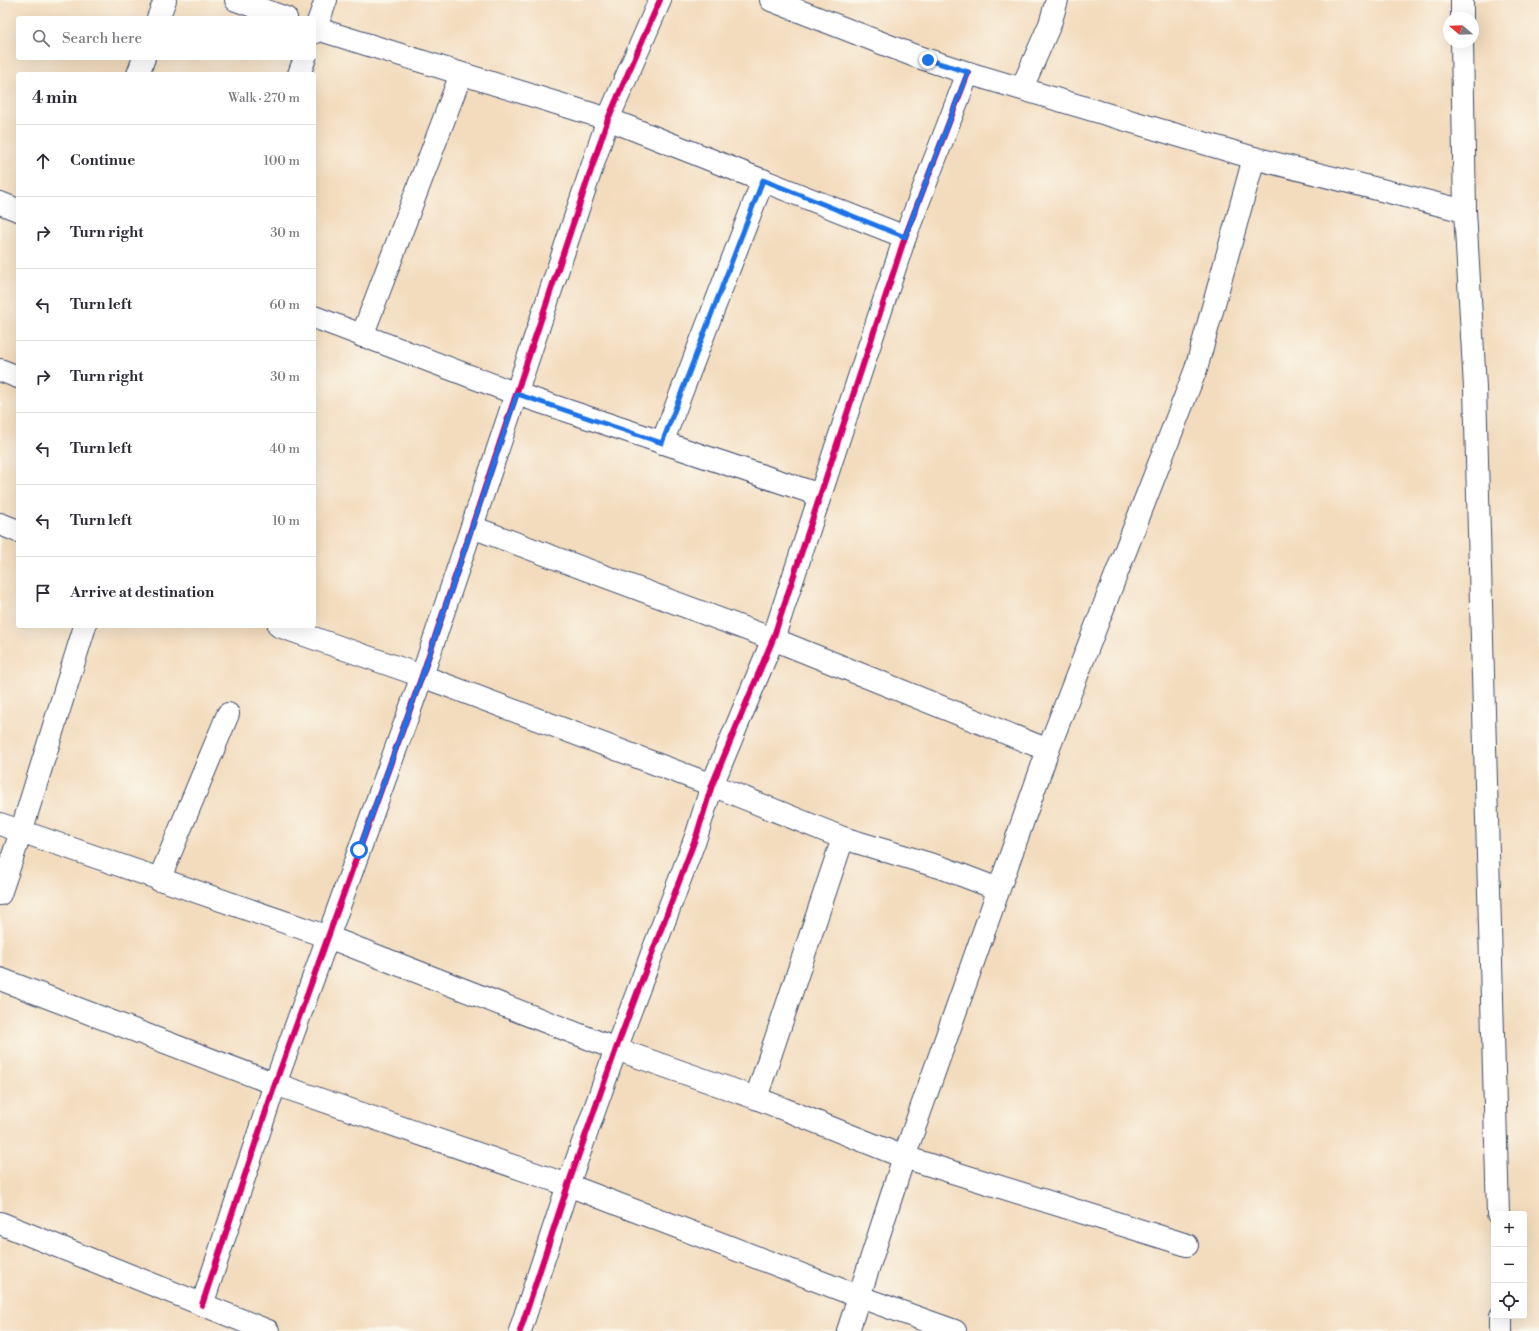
<!DOCTYPE html>
<html lang="en">
<head>
<meta charset="utf-8">
<style>
  :root { --surface:#fff; --page:#f7f7f7; --text:#2b2b33; --muted:#7c7c81; --line:#e1e1e2 }
  body { margin:0; font-family:"Libre Bodoni",serif; background:var(--page); color:var(--text) }
  .controls { position:absolute; right:12px; bottom:12px; display:grid; overflow:hidden; border-radius:4px; box-shadow:0 4px 16px #0002 }
  .controls button { width:36px; height:36px; display:grid; place-items:center; padding:0; border:0; border-bottom:1px solid var(--line); background:var(--surface); color:var(--text); font:20px sans-serif }
  .compass { position:absolute; left:1443px; top:12px; width:36px; height:36px; border-radius:50%; background:var(--surface); box-shadow:0 4px 16px #0002; rotate:289deg }
  .stop { position:absolute; width:12px; height:12px; margin:-9px; border:3px solid #1a73e8; border-radius:50%; background:#fff }
  .stop.end { background:#1a73e8; border-color:#fff; box-shadow:0 1px 4px #0008 }
  .list { margin:0; padding:0; list-style:none }
  h2 { display:flex; justify-content:space-between; align-items:center; height:52px; margin:0; padding:0 16px; font-size:17px }
  h2 small { font-size:13px; font-weight:400; color:var(--muted) }
  .list li { display:grid; grid-template-columns:26px 1fr auto; gap:12px; align-items:center; box-sizing:border-box; height:72px; padding:0 16px; border-top:1px solid var(--line) }
  .list b { display:block; font-size:15px; white-space:nowrap }
  .list em { font-size:13px; font-style:normal; color:var(--muted) }
  .icon { flex:none; width:22px; height:22px; fill:none; stroke:currentColor; stroke-width:2; stroke-linecap:round; stroke-linejoin:round }
  .map { position:relative; flex:none; width:1539px; height:1331px; overflow:hidden }
  .search { position:absolute; background:var(--surface); box-shadow:0 4px 16px #0002; left:16px; top:16px; width:300px; height:44px; display:flex; align-items:center; gap:10px; box-sizing:border-box; padding:0 14px; border-radius:4px; color:var(--muted); font-size:15px }
  .panel { position:absolute; background:var(--surface); box-shadow:0 4px 16px #0002; left:16px; top:72px; width:300px; height:556px; border-radius:4px }
  .map>svg:first-child { display:block }
</style>
</head>
<body>
<div class="map">
<svg width="1539" height="1331" viewBox="0 0 1539 1331">
  <rect width="100%" height="100%" fill="#fbf7ec"/>
  <filter id="ink" filterUnits="userSpaceOnUse"><feTurbulence type="fractalNoise" baseFrequency=".025" numOctaves="2"/><feDisplacementMap in="SourceGraphic" scale="8" xChannelSelector="R" yChannelSelector="G"/><feConvolveMatrix kernelMatrix="1 2 1 2 8 2 1 2 1" color-interpolation-filters="sRGB"/></filter>
  <filter id="wash" filterUnits="userSpaceOnUse"><feTurbulence type="fractalNoise" baseFrequency=".012" numOctaves="4" result="noise"/><feDisplacementMap in="SourceGraphic" scale="16" xChannelSelector="R" yChannelSelector="G"/><feGaussianBlur stdDeviation="0.9" result="paint"/><feColorMatrix in="noise" values="0 0 0 0 0 0 0 0 0 0 0 0 0 0 0 0 0 1.4 0 .05"/><feComposite in="paint" operator="in"/></filter>
  <g filter="url(#wash)">
    <rect width="100%" height="100%" fill="#f3dcbd"/>
  </g>
  <g filter="url(#ink)">
    <g fill="none" stroke-linecap="round" stroke-linejoin="round">
      <defs>
        <g id="minor">
          <path d="M236,0L286,18"/>
          <path d="M771,0L915,56L968,73L1254,158L1465,211"/>
          <path d="M158,18L165,0"/>
          <path d="M314,28L608,119L905,237"/>
          <path d="M314,33L326,0"/>
          <path d="M138,74L144,58"/>
          <path d="M299,74L305,58"/>
          <path d="M1022,88L1050,24L1057,0"/>
          <path d="M0,203L18,210"/>
          <path d="M314,317L517,394L820,495"/>
          <path d="M362,336L461,74"/>
          <path d="M0,370L18,377"/>
          <path d="M662,443L763,180"/>
          <path d="M0,524L18,531"/>
          <path d="M472,527L773,639L1048,750L904,1157L848,1331"/>
          <path d="M279,626L422,676L712,785L843,838L943,868L998,889"/>
          <path d="M1048,750L1196,369L1254,158"/>
          <path d="M0,824L328,937L616,1049L756,1098L904,1157L1187,1245"/>
          <path d="M159,880L228,714"/>
          <path d="M0,894L21,832L85,626"/>
          <path d="M0,979L275,1084L568,1185L860,1297L955,1331"/>
          <path d="M756,1098L843,838"/>
          <path d="M202,1305L275,1084L422,676L608,119L660,0"/>
          <path d="M520,1331L568,1185L616,1049L697,834L712,785L773,639L905,237L968,73"/>
        </g>
        <path id="secondary" d="M0,1223L268,1331"/>
        <g id="primary">
          <path d="M1462,0V18"/>
          <path d="M1462,42L1465,211L1475,388L1498,1214"/>
          <path d="M1501,1316V1331"/>
        </g>
      </defs>
      <use href="#minor" stroke="#3b496c" stroke-width="24"/>
      <use href="#secondary" stroke="#3b496c" stroke-width="24"/>
      <use href="#primary" stroke="#3b496c" stroke-width="24"/>
      <use href="#minor" stroke="#fff" stroke-width="22"/>
      <use href="#secondary" stroke="#fff" stroke-width="22"/>
      <use href="#primary" stroke="#fff" stroke-width="22"/>
      <defs>
        <g id="cycleway">
          <path d="M202,1305L275,1084L422,676L608,119L660,0"/>
          <path d="M520,1331L568,1185L616,1049L697,834L712,785L773,639L905,237L968,73"/>
        </g>
      </defs>
      <use href="#cycleway" stroke="#fbf7ec" stroke-width="8"/>
      <use href="#cycleway" stroke="#d6006c" stroke-width="6"/>
    </g>
  </g>
  <g fill="none" stroke-linecap="round" stroke-linejoin="round" filter="url(#ink)">
    <path stroke="#1a73e8" stroke-width="5" d="M359,850L422,676L517,394L662,443L763,180L905,237L968,72L928,60"/>
  </g>
</svg>
<div class="controls">
<button>+</button>
<button>−</button>
<button><svg class="icon" aria-label="locate" viewBox="0 0 24 24"><circle cx="12" cy="12" r="6"/><path d="M12 2v4M12 18v4M2 12h4M18 12h4"/></svg></button>
</div>
<svg class="compass" viewBox="-18 -18 36 36"><path d="M0-13l5 13h-10z" fill="#e53935"/><path d="M0 13l5-13h-10z" fill="#7c7c81"/></svg>
<div class="stop" style="left:359px;top:850px"></div>
<div class="stop end" style="left:928px;top:60px"></div>
<div class="search"><svg class="icon" aria-label="search" viewBox="0 0 24 24"><circle cx="10" cy="10" r="6"/><path d="M15 15l6 6"/></svg>Search here</div>
<section class="panel">
<h2>4 min<small>Walk · 270 m</small></h2>
<ul class="list">
<li><svg class="icon" aria-label="ahead" viewBox="0 0 24 24"><path d="M12 20V5M6 11l6-6 6 6"/></svg><div><b>Continue</b></div><em>100 m</em></li>
<li><svg class="icon" aria-label="right" viewBox="0 0 24 24"><path d="M7 20v-9h11M14 6l5 5-5 5"/></svg><div><b>Turn right</b></div><em>30 m</em></li>
<li><svg class="icon" aria-label="left" viewBox="0 0 24 24"><path d="M17 20v-9H6M10 6l-5 5 5 5"/></svg><div><b>Turn left</b></div><em>60 m</em></li>
<li><svg class="icon" aria-label="right" viewBox="0 0 24 24"><path d="M7 20v-9h11M14 6l5 5-5 5"/></svg><div><b>Turn right</b></div><em>30 m</em></li>
<li><svg class="icon" aria-label="left" viewBox="0 0 24 24"><path d="M17 20v-9H6M10 6l-5 5 5 5"/></svg><div><b>Turn left</b></div><em>40 m</em></li>
<li><svg class="icon" aria-label="left" viewBox="0 0 24 24"><path d="M17 20v-9H6M10 6l-5 5 5 5"/></svg><div><b>Turn left</b></div><em>10 m</em></li>
<li><svg class="icon" aria-label="arrive" viewBox="0 0 24 24"><path d="M6 21V4h12l-3 4 3 4H6"/></svg><div><b>Arrive at destination</b></div></li>
</ul>
</section>
</div>
</body>
</html>
